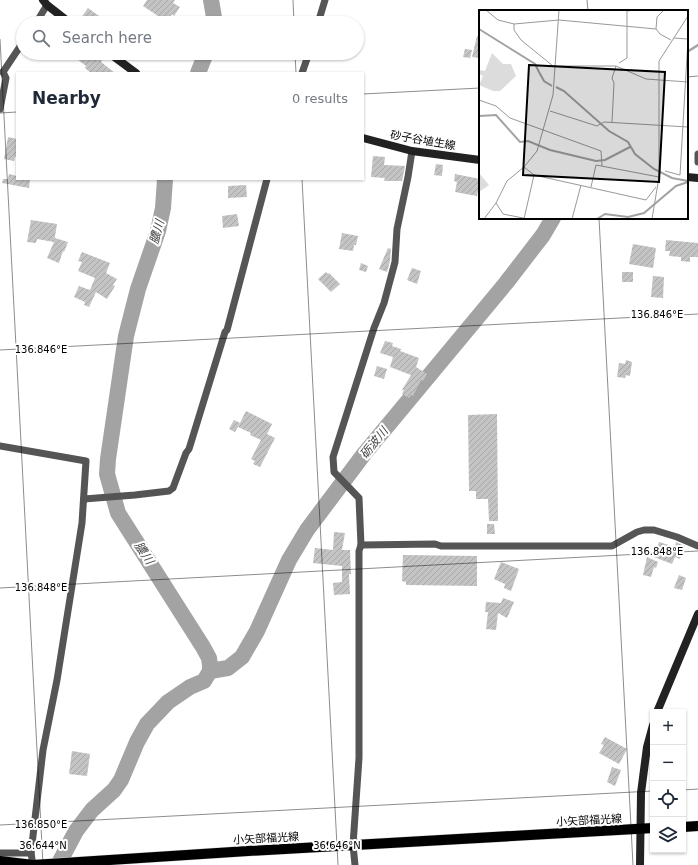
<!DOCTYPE html>
<html lang="en">
<head>
<meta charset="utf-8">
<style>
  :root { --surface:#fff; --page:#f6f6f7; --text:#1f2937; --muted:#747a83; --line:#e0e1e3 }
  body { margin:0; font-family:"DejaVu Sans","Noto Sans JP",sans-serif; background:var(--page); color:var(--text) }
  .controls { position:absolute; right:12px; bottom:12px; display:grid; overflow:hidden; border-radius:0px; box-shadow:0 1px 3px #0004 }
  .controls button { width:36px; height:36px; display:grid; place-items:center; padding:0; border:0; border-bottom:1px solid var(--line); background:var(--surface); color:var(--text); font:20px sans-serif }
  .list { margin:0; padding:0; list-style:none }
  h2 { display:flex; justify-content:space-between; align-items:center; height:52px; margin:0; padding:0 16px; font-size:17px }
  h2 small { font-size:13px; font-weight:400; color:var(--muted) }
  .icon { flex:none; width:22px; height:22px; fill:none; stroke:currentColor; stroke-width:2; stroke-linecap:round; stroke-linejoin:round }
  .map { position:relative; flex:none; width:698px; height:865px; overflow:hidden }
  .search { position:absolute; background:var(--surface); box-shadow:0 1px 3px #0004; left:16px; top:16px; width:348px; height:44px; display:flex; align-items:center; gap:10px; box-sizing:border-box; padding:0 14px; border-radius:22px; color:var(--muted); font-size:15px }
  .panel { position:absolute; background:var(--surface); box-shadow:0 1px 3px #0004; left:16px; top:72px; width:348px; height:108px; border-radius:0px }
  .map>svg:first-child { display:block }
</style>
</head>
<body>
<div class="map">
<svg width="698" height="865" viewBox="0 0 698 865">
  <defs>
    <pattern id="building-hatch" width="6" height="6" patternUnits="userSpaceOnUse"><rect width="6" height="6" fill="#c4c4c4"/><path d="M-1 1l2-2M0 6l6-6M5 7l2-2" fill="none" stroke="#a7a7a7"/></pattern>
  </defs>
  <rect width="100%" height="100%" fill="#fff"/>
  <g fill="none" stroke-linecap="round" stroke-linejoin="round">
    <path stroke="#a3a3a3" stroke-width="2.5" d="M687,52L698,45"/>
    <g stroke="#a3a3a3" stroke-width="16">
      <path d="M211,0L215,23"/>
      <path d="M198,73L206,53"/>
      <path d="M210,671L228,668L242,657L257,631L289,560L307,530L364,454L506,283L543,235L553,218"/>
      <path d="M58,865L76,831L92,810L114,790L121,780L137,742L147,724L168,702L190,687L204,681L210,671V665L209,658L203,647L118,513L107,474L108,459L126,336L138,289L158,231L163,208L165,179"/>
    </g>
  </g>
  <g fill="url(#building-hatch)">
    <path d="M147,0H175L173,3L180,7L174,16L172,14L167,22L143,6Z"/>
    <path d="M88,8L99,16L94,23H88L81,18Z"/>
    <path d="M477,36H480V58L472,57Z"/>
    <path d="M465,49L472,50L470,58L463,57Z"/>
    <path d="M82,53H104L99,59L102,61L101,62L115,73H91L85,68L86,66L77,59Z"/>
    <path d="M8,137L17,139V157H15L14,161L4,159Z"/>
    <path d="M373,156L385,157L384,165L405,166L402,181H384L385,178L371,177Z"/>
    <path d="M436,164L443,165L442,176L434,175Z"/>
    <path d="M9,174L17,176V179H30L29,188L2,183L3,179H8Z"/>
    <path d="M455,174L480,179L477,196L455,192L457,182L454,181Z"/>
    <path d="M246,185L247,197L228,198V186Z"/>
    <path d="M237,214L239,226L223,228L222,216Z"/>
    <path d="M31,220L57,224L54,242L55,238L68,242L64,252L63,251L59,263L47,258L54,242L37,239L36,243L27,242Z"/>
    <path d="M342,233L358,236L356,245H354L353,251L339,249Z"/>
    <path d="M666,240L698,243V257H690V262L681,261V257L669,256L670,251H665Z"/>
    <path d="M633,244L656,248L653,268L629,264Z"/>
    <path d="M388,248L391,249L390,261L387,272L379,269Z"/>
    <path d="M82,252L110,263L106,273L117,279L113,285L115,286L107,299L96,292L89,307L84,305L85,302L74,297L79,286L90,290L95,278L78,271L82,262L78,261Z"/>
    <path d="M361,263L368,266L366,272L359,270Z"/>
    <path d="M412,268L421,271L417,284L407,280Z"/>
    <path d="M326,272L328,274L329,273L340,284L331,292L318,279Z"/>
    <rect x="622" y="272" width="11" height="10"/>
    <path d="M653,276L664,277L663,298L651,297Z"/>
    <path d="M385,341L393,343L392,346L401,349L400,351L419,358L416,367L427,374L423,381L421,380L413,396L411,395L409,398L402,394L404,390H402L411,375L390,367L393,357L380,353Z"/>
    <path d="M626,360L632,362L630,376L626,375L625,378L617,377L619,363L625,364Z"/>
    <path d="M377,366L387,369L384,379L374,376Z"/>
    <path d="M246,411L272,424L267,434L275,438L260,467L253,464L255,461L251,459L261,440L250,435L251,433L238,427Z"/>
    <path d="M497,414L498,521H489L488,499H476V491H469L468,415Z"/>
    <path d="M234,420L240,423L235,432L229,429Z"/>
    <path d="M487,524H494L495,534H487Z"/>
    <path d="M334,532L345,533L342,550H350L351,574H349L350,594L334,595L333,583L342,582V566L313,563L315,548L333,550Z"/>
    <path d="M659,542L675,547L676,542L685,546L680,559L675,557L672,564L654,557Z"/>
    <path d="M403,555L477,556V586L406,585V582L402,581Z"/>
    <path d="M647,557L658,562L656,568L654,567L651,577L643,575Z"/>
    <path d="M501,562L519,569L511,591L504,588L505,584L494,579Z"/>
    <path d="M679,575L686,578L682,590L674,588Z"/>
    <path d="M503,598L514,602L507,618L498,613L496,630L486,629L488,612H485L486,602L501,603Z"/>
    <path d="M605,737L627,749L619,764L599,753L604,745L601,744Z"/>
    <path d="M72,751L90,754L87,776L69,774Z"/>
    <path d="M612,767L621,770L615,786L607,782Z"/>
  </g>
  <g fill="none" stroke-linecap="round" stroke-linejoin="round">
    <defs>
      <g id="primary">
        <path d="M683,827L698,826"/>
        <path d="M0,861L33,865L248,851L653,828"/>
      </g>
    </defs>
    <use href="#primary" stroke="#dbdbdb" stroke-width="11"/>
    <g stroke="#555" stroke-width="7">
      <path d="M36,23L47,5"/>
      <path d="M318,23L325,0"/>
      <path d="M3,72L23,42"/>
      <path d="M302,73L309,53"/>
      <path d="M0,109L6,78L3,72"/>
      <path d="M698,154V162"/>
      <path d="M0,446L86,461L82,523L57,680L43,750L31,853L33,865"/>
      <path d="M84,499L135,495L169,491L173,488L186,453L189,449L225,332L227,330L267,179"/>
      <path d="M361,545L435,544L441,546H612L637,532L644,530H654L677,537L698,546"/>
      <path d="M0,853H31"/>
      <path d="M355,865L353,845L359,758V551L361,545L359,498L334,472L333,457L374,328L384,303L395,262L397,229L408,177L412,151"/>
    </g>
    <g stroke="#222" stroke-width="8">
      <path d="M43,0L47,5L70,23"/>
      <path d="M109,53L136,73"/>
      <path d="M363,138L412,151L480,160"/>
      <path d="M687,177L698,178"/>
      <path d="M657,712L698,614"/>
      <path d="M640,865L641,793L647,747L653,725"/>
    </g>
    <use href="#primary" stroke="#000" stroke-width="10"/>
  </g>
  <path fill="none" stroke="#000" stroke-width="1" stroke-opacity="0.45" d="M293,0L294,23M587,0L588,11M0,39L43,865M295,53L296,73M687,77L698,76M363,94L480,88M0,113L17,112M302,179L338,865M599,218L633,865M0,350L698,314M0,588L698,551M683,790L698,789M0,825L653,791"/>
  <g text-anchor="middle" stroke-width="4" stroke-linejoin="round" paint-order="stroke">
    <g font-size="11" fill="#000" stroke="#fff">
      <text transform="translate(423 140) rotate(10)" y="4">砂子谷埴生線</text>
      <text transform="translate(589 820) rotate(-3)" y="4">小矢部福光線</text>
      <text transform="translate(266 838) rotate(-3)" y="4">小矢部福光線</text>
    </g>
    <g font-size="12" font-style="italic" fill="#444" stroke="#fff">
      <text transform="translate(157 232) rotate(-74)" y="4">膿川</text>
      <text transform="translate(374 443) rotate(-51)" y="4">砺波川</text>
      <text transform="translate(144 553) rotate(57)" y="4">膿川</text>
    </g>
  </g>
  <g transform="translate(479 10)">
    <rect width="209" height="209" fill="#fff"/>
    <path d="M13,43L24,54H32L37,66L21,81H14L0,75L4,66L0,64V60L6,61ZM0,163L10,175L0,182Z" fill="#dcdcdc"/>
    <path fill="none" stroke="#a3a3a3" stroke-width="2" d="M0,19L56,54L60,62M60,62L65,71L73,76M77,77L85,81L130,121L149,132L156,144L175,159L193,168L209,171M0,106L17,105L41,132L49,131L71,140L117,151L126,150L151,137M118,209L126,204L149,207L165,203L197,176L209,172"/>
    <path fill="none" stroke="#999" stroke-width="1" d="M7,0L19,10L35,14L80,10L177,19M185,0L178,7L177,19L181,24L192,30M35,14V20L42,30L74,56H137L167,69L209,72M195,28L209,29M140,53L148,48V1L154,0M0,90L17,96L31,108L122,141L123,156M71,101L118,116L125,112L209,117M133,112L135,73L133,68L137,56M45,157L55,165L167,190L177,177M186,161L201,165L209,29M112,177L117,155L180,167M17,193L24,204L49,209M5,209L17,193L28,171L45,157L58,141L74,85L80,0M45,209L55,165M93,209L102,175M173,209L180,167V51L209,6"/>
    <path fill="#000" fill-opacity="0.15" stroke="#000" stroke-width="2" d="M50,55L186,62L180,172L44,165Z"/>
    <rect width="209" height="209" fill="none" stroke="#000" stroke-width="2"/>
  </g>
  <g font-size="10" text-anchor="middle" fill="#000" stroke="#fff" stroke-width="4" stroke-linejoin="round" paint-order="stroke">
    <text x="657" y="318">136.846°E</text>
    <text x="41" y="353">136.846°E</text>
    <text x="657" y="555">136.848°E</text>
    <text x="41" y="591">136.848°E</text>
    <text x="41" y="828">136.850°E</text>
    <text x="43" y="849">36.644°N</text>
    <text x="337" y="849">36.646°N</text>
  </g>
</svg>
<div class="controls">
<button>+</button>
<button>−</button>
<button><svg class="icon" aria-label="locate" viewBox="0 0 24 24"><circle cx="12" cy="12" r="6"/><path d="M12 2v4M12 18v4M2 12h4M18 12h4"/></svg></button>
<button><svg class="icon" aria-label="layers" viewBox="0 0 24 24"><path d="M12 4l9 5-9 5-9-5zM3 14l9 5 9-5"/></svg></button>
</div>
<div class="search"><svg class="icon" aria-label="search" viewBox="0 0 24 24"><circle cx="10" cy="10" r="6"/><path d="M15 15l6 6"/></svg>Search here</div>
<section class="panel">
<h2>Nearby<small>0 results</small></h2>
<ul class="list">
</ul>
</section>
</div>
</body>
</html>
